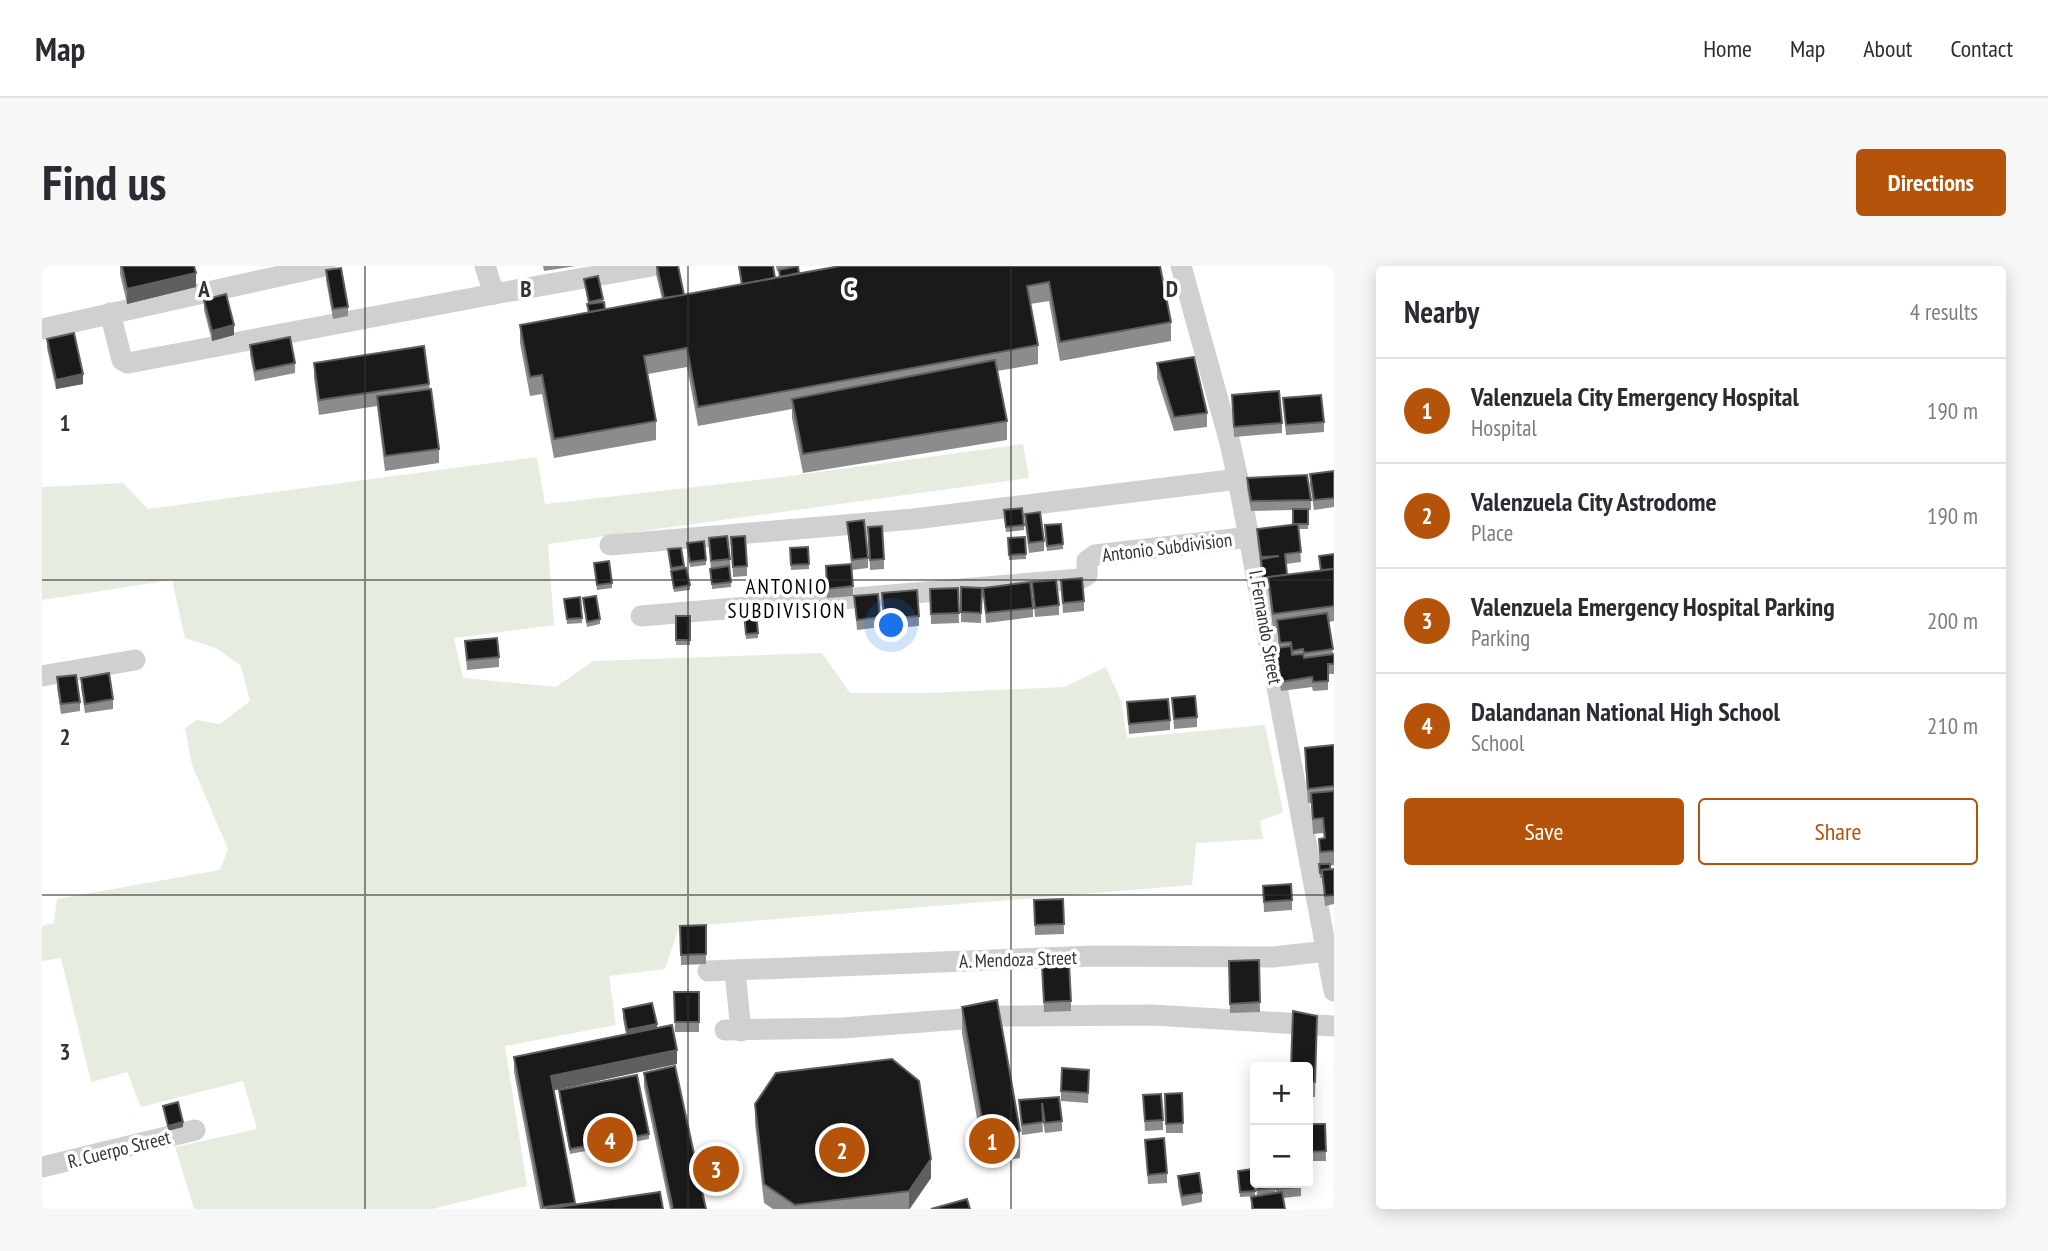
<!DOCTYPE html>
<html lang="en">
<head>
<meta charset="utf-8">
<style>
  :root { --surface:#fff; --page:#f7f7f7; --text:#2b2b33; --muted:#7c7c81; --line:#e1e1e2; --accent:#b45309 }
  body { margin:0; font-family:"PT Sans Narrow",sans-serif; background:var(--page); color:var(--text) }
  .controls { position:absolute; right:21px; bottom:21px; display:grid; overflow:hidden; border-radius:7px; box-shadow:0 4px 18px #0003 }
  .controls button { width:63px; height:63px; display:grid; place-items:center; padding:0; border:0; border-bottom:2px solid var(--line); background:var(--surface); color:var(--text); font:35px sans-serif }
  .you { position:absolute; left:850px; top:360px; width:24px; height:24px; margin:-18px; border:5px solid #fff; border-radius:50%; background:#1a73e8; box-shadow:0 0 0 10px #1a73e833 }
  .badge { display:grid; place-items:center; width:46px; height:46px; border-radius:50%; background:var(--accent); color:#fff; font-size:23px; font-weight:700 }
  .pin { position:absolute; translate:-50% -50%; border:4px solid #fff; box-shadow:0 2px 7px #0006 }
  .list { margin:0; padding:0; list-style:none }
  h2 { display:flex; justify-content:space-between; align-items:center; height:91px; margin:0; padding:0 28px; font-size:30px }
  h2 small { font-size:23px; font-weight:400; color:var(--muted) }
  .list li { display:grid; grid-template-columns:46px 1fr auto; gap:21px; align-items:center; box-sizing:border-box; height:105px; padding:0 28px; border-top:2px solid var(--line) }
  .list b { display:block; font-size:26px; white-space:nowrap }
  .list p { margin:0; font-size:23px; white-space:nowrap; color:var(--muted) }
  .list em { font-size:23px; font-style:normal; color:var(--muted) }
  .actions { display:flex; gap:14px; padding:21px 28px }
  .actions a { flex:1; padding:16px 0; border:2px solid var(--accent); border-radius:7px; text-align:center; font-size:24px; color:var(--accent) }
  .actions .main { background:var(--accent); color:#fff }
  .map { position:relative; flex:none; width:1292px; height:943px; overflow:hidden; border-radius:7px }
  header { display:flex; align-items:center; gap:42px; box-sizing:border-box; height:98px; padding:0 35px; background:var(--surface); border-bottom:2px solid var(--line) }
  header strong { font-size:33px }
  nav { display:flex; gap:38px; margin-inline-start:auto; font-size:24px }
  .intro { display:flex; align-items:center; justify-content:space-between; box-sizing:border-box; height:168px; padding:0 42px }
  h1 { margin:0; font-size:49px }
  .button { padding:18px 32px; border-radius:7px; background:var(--accent); color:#fff; font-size:24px; font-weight:700 }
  main { display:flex; gap:42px; padding:0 42px }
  aside { flex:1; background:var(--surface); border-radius:7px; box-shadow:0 4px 18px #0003 }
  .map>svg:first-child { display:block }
</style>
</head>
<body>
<header>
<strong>Map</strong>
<nav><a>Home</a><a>Map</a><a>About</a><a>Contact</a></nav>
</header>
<div class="intro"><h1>Find us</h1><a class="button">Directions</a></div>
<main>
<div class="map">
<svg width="1292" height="943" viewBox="0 0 1292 943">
  <rect width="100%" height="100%" fill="#fff"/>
  <path fill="#e6ecdf" d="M981,178L987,212L506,278L512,359L412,372L421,412L514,421L551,395L780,387L808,427H886L1023,421L1064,401L1079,435L1085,472L1223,459L1241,546L1218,555L1221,573L1154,577L1150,619L637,661L623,703L567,710L574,759L463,780L485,920L390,943H152L133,881L215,863L201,815L99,841L85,806L49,816L19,692L0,695V660L12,657L15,633L178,604L186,583L150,499L143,462L155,454L178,458L208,435L199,400L174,382L143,372L130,314L0,334V221L81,217L106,243L495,191L503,238L741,211Z"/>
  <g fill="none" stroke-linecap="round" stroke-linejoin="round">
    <g stroke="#d0d0d0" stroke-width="21">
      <path d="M443,0L452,28"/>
      <path d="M1139,0L1188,177L1196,213L1292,725"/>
      <path d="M68,47L80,94L86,97L452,28L610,0"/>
      <path d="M0,63L283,0"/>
      <path d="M568,279L872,253L1196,213"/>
      <path d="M599,350L1038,313L1045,309V295L1053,289L1208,271"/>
      <path d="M0,410L93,394"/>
      <path d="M666,705L1052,690L1231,691L1285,685"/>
      <path d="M693,705L699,765"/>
      <path d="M683,764L800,762L961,750L1111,749L1292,760"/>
      <path d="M0,901L153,864"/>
    </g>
  </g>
  <g fill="#8c8c8c">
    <path d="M78,0H152L154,21L85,38L78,8Z"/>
    <path d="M501,0H534L502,5Z"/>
    <path d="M614,0L642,29L699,18L696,0H731L733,12L737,11V5H735L734,0H756L757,7L1118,0L1129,56V75L1018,95L1007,35L988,38L996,79V98L955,105L965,155V174L761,207L750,152V143L656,160L645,101L606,108L614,155V174L512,192L500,128L488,130L478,77V59L546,46L545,38H546L542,13L561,33L563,43L620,33L614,8Z"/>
    <path d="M284,4L306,41V50L291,53L284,14Z"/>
    <path d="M162,34L192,69L170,75L162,44Z"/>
    <path d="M5,73L41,118L14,123L5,82Z"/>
    <path d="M208,79L253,97V107L213,115L208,89Z"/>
    <path d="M272,97L387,118L397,183V197L343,205L335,140L277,149L272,112Z"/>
    <path d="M1115,97L1165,147V161L1132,165L1115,112Z"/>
    <path d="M1190,129L1240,157V167L1192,171Z"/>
    <path d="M1241,132L1282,156V166L1244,169Z"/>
    <path d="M1292,205V241L1272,244L1268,218V208Z"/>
    <path d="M1205,212L1269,234V244H1266V263H1257L1259,296L1244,298L1245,309L1278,304L1277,290L1292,288V355L1287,356L1291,388H1292V408H1286V424L1271,425L1270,421L1239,425L1234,392V382H1237L1235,362H1231L1226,321L1221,322L1215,273V263L1251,259V244L1209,245L1205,222Z"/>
    <path d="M962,248L982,259V264L964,266Z"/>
    <path d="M983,248L1002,275V285L987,287L983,258Z"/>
    <path d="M805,256L826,292V302L810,304L811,330L785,332L784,300L809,298Z"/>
    <path d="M826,261L842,293V303L828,304Z"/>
    <path d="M1003,264L1021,278V283L1005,285Z"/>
    <path d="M689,271L705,300V310L691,311Z"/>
    <path d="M983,271L984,293L967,294L966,272Z"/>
    <path d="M667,272L688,293L689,321L670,323Z"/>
    <path d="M645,277L664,294V299L648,301Z"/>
    <path d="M766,281L767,303L749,304L748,282Z"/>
    <path d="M626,283L642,300L648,319V324L632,326Z"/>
    <path d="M552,297L570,317V322L555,324Z"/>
    <path d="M1019,314L1042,335V345L1021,347Z"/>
    <path d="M990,316L1017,339V349L993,351Z"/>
    <path d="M919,321L940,322L939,357L919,356Z"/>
    <path d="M916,322L917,357L889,358L888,323Z"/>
    <path d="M941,322L991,342V351L944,357Z"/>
    <path d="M840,327L877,350V360L842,363Z"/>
    <path d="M812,330L838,351V361L815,364Z"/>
    <path d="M541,332L558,353V358L545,361Z"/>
    <path d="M522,333L540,352V357L525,358Z"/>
    <rect x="634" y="350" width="14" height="29"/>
    <path d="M702,351L716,367V372L704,373Z"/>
    <path d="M423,375L457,391V401L425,404Z"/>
    <path d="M15,411L38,436V445L19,448L15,421Z"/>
    <path d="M39,412L71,433V443L43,447L39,421Z"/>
    <path d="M1130,432L1155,451V461L1132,463Z"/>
    <path d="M1085,436L1128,454V464L1087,468Z"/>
    <path d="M1292,479V599L1288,600V603H1292V638L1283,640L1280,612H1278L1277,587V573L1282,572L1281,567L1271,568L1269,537H1266L1263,497V482Z"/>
    <path d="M1221,620L1250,634V644L1222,646Z"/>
    <path d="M1021,633L1022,668L993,669L992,634Z"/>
    <path d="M638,660L664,688V698L639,699Z"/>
    <path d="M1217,694L1218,746L1188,747L1187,695Z"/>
    <path d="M1000,709L1029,735V745L1002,746Z"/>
    <path d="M632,726L657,756V766H633Z"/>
    <path d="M920,741L978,865V892L943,898L920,767Z"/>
    <path d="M581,743L615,762L635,798L512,824L533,939L621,943H498L472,806V791L584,768L581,753Z"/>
    <path d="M1275,750L1273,831H1266V801Z"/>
    <path d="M602,807L664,943H628L602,821Z"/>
    <path d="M1047,813L1046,837L1019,835V825Z"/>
    <path d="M517,824L607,868V873L528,888L517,829Z"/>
    <path d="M1140,827L1141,867H1124L1123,828Z"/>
    <path d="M1101,829L1121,854V864L1103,865Z"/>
    <path d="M977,834L1020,855V865L1003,867L1000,851L1001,866L980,869Z"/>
    <path d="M713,838L889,912L868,943H731L722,937L713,857Z"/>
    <path d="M1266,858H1283L1284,895H1266Z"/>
    <path d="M1103,874L1125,907V917L1106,918Z"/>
    <path d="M1136,910L1160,927V936L1140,940L1136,920Z"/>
    <path d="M1196,910L1213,925V930L1198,931Z"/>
    <path d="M1214,917H1233V927L1215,929Z"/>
    <path d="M1233,917H1259V930L1241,932L1243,943H1209V931L1234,927Z"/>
  </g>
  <g fill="#5f5f5f">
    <path d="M154,7V21L85,38V23Z"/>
    <path d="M192,59V69L170,75V65Z"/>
    <path d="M41,108V118L14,123V114Z"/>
    <path d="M615,758V768L585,774V764Z"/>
    <path d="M635,784V798L509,825V810Z"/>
    <path d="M141,856V861L126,865V860Z"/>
    <path d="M889,893V912L867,943V925Z"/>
  </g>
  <g fill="#1a1a1a" stroke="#5f5f5f" stroke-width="2">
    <path d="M80,0H152L154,7L85,23Z"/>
    <path d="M615,0H636L642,29L622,32Z"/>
    <path d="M697,0H731L733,12L700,18Z"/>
    <path d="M756,0L757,7L738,11L737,4Z"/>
    <path d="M798,0H1118L1129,56L1018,76L1007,16L985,20L996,79L656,141L645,82L602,90L614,155L512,173L500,109L488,111L478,59Z"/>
    <path d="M299,2L306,41L291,43L284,4Z"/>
    <path d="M556,10L561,33L547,36L542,13Z"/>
    <path d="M184,28L192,59L170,65L162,34Z"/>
    <path d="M562,36L563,43L547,46L545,38Z"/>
    <path d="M32,67L41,108L14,114L5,73Z"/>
    <path d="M248,71L253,97L213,105L208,79Z"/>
    <path d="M382,80L387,118L277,134L272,97Z"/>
    <path d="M1152,91L1165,147L1132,151L1115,97Z"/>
    <path d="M953,94L965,155L761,188L750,133Z"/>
    <path d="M389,123L397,183L343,190L335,130Z"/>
    <path d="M1237,125L1240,157L1192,161L1190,129Z"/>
    <path d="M1279,129L1282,156L1244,159L1241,132Z"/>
    <path d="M1292,205V232L1272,234L1268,208Z"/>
    <path d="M1265,209L1269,234L1209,235L1205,212Z"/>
    <path d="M980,242L982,259L964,261L962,244Z"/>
    <rect x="1251" y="243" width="15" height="15"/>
    <path d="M998,246L1002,275L987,277L983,248Z"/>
    <path d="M822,254L826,292L810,294L805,256Z"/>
    <path d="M1019,258L1021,278L1005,280L1003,259Z"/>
    <path d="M1256,258L1259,286L1243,288L1245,309L1221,312L1219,293L1237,290L1219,291L1215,263Z"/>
    <path d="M840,260L842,293L828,294L826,261Z"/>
    <path d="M685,270L688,293L669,295L667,272Z"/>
    <path d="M703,270L705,300L691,301L689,271Z"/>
    <path d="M983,271L984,288L967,289L966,272Z"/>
    <path d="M662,275L664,294L648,296L645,277Z"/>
    <path d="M766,281L767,298L749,299L748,282Z"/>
    <path d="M639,282L642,300L629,302L626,283Z"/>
    <path d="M1292,288V303L1279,304L1277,290Z"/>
    <path d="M567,295L570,317L555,319L552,297Z"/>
    <path d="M809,298L811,320L785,323L784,300Z"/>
    <path d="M687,300L689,316L670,318L668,303Z"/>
    <path d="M644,302L648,319L632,322L629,305Z"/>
    <path d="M1292,303V340L1231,348L1226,311Z"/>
    <path d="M1040,312L1042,335L1021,337L1019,314Z"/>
    <path d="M1014,314L1017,339L993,342L990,316Z"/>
    <path d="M988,316L991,342L944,347L941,322Z"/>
    <path d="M919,321L940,322L939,347L919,346Z"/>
    <path d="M916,322L917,347L889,348L888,323Z"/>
    <path d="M875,324L877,350L842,353L840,327Z"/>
    <path d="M836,328L838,351L815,354L812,330Z"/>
    <path d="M554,330L558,353L545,356L541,332Z"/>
    <path d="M538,331L540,352L525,353L522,333Z"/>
    <path d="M714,345L716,367L704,368L702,346Z"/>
    <path d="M1285,347L1291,383L1262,387L1261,383L1250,385L1249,376L1238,377L1235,354Z"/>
    <rect x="634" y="350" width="14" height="24"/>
    <path d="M455,372L457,391L425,394L423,375Z"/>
    <path d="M1249,380L1250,389L1261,388L1262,392L1292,388V398H1286V415L1271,416L1270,411L1239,416L1234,382Z"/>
    <path d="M67,407L71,433L43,438L39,412Z"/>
    <path d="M34,409L38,436L19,438L15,411Z"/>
    <path d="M1153,430L1155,451L1132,453L1130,432Z"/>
    <path d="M1126,433L1128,454L1087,458L1085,436Z"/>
    <path d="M1292,479V520L1266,523L1263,482Z"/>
    <path d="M1292,525V585L1278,586L1277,573L1283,572L1281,552L1271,553L1269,527Z"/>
    <path d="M1277,598H1288V603L1280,604V607H1278Z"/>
    <path d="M1292,603V629L1283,630L1280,604Z"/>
    <path d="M1249,618L1250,634L1222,636L1221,620Z"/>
    <path d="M1021,633L1022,658L993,659L992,634Z"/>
    <path d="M664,659V688L639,689L638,660Z"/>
    <path d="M1217,694L1218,736L1188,738L1187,695Z"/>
    <path d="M1027,698L1029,735L1002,736L1000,700Z"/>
    <path d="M632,726H657V756H633Z"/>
    <path d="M955,734L978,865L943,871L920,741Z"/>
    <path d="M610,737L615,758L585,764L581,743Z"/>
    <path d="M1251,745L1275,750L1273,816H1266V801H1249Z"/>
    <path d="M630,759L635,784L509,810L533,937L501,941L472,791Z"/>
    <path d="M850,793L877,815L889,893L867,925L753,939L722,918L713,838L734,807Z"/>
    <path d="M633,800L664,943H631L602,807Z"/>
    <path d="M1020,802L1047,804L1046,827L1019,825Z"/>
    <path d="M595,809L607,868L528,883L517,824Z"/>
    <path d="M1140,827L1141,857L1124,858L1123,828Z"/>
    <path d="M1119,828L1121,854L1103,855L1101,829Z"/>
    <path d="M1017,831L1020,855L1003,857L1000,837L1001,856L980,859L977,834Z"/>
    <path d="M136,836L141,856L126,860L121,840Z"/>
    <path d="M1266,858H1283L1284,885L1266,886Z"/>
    <path d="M1122,872L1125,907L1106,909L1103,874Z"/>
    <path d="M1211,903L1213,925L1198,926L1196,905Z"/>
    <path d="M1157,907L1160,927L1140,930L1136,910Z"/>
    <path d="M1215,917H1233V922L1215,924Z"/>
    <path d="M1234,917H1259V921L1234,923Z"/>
    <path d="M618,926L621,943H504Z"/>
    <path d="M1240,926L1243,943H1211L1209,931Z"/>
    <path d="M925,933L928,943H889Z"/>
  </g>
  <path fill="none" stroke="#333" stroke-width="2" stroke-opacity="0.55" d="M323,0V943M646,0V943M969,0V943M0,314H1292M0,629H1292"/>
  <g text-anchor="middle" stroke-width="7" stroke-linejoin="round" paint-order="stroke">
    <g font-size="19" fill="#333" stroke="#fff">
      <text transform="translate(1125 281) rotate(-7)" y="7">Antonio Subdivision</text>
      <text transform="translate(1224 361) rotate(80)" y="7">I. Fernando Street</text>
      <text transform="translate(976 693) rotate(-2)" y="7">A. Mendoza Street</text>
      <text transform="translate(77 883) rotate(-14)" y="7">R. Cuerpo Street</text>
    </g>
    <g font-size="21" letter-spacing="2" fill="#000" stroke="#fff">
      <text x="745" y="328">ANTONIO<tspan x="745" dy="24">SUBDIVISION</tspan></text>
    </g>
  </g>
  <g font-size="23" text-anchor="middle" font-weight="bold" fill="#333" stroke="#fff" stroke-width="7" stroke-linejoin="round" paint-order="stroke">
    <text x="162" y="31">A</text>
    <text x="484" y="31">B</text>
    <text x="807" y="31">C</text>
    <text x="1130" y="31">D</text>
    <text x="23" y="165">1</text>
    <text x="23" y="479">2</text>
    <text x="23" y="794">3</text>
  </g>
</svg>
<div class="controls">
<button>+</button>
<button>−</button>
</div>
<div class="you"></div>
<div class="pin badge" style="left:950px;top:875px">1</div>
<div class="pin badge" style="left:800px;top:884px">2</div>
<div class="pin badge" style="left:674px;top:903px">3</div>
<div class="pin badge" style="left:568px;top:874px">4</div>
</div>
<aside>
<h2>Nearby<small>4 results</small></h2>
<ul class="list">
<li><span class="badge">1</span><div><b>Valenzuela City Emergency Hospital</b><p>Hospital</p></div><em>190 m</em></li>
<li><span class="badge">2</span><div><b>Valenzuela City Astrodome</b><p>Place</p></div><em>190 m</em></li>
<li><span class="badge">3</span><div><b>Valenzuela Emergency Hospital Parking</b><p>Parking</p></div><em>200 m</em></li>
<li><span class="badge">4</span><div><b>Dalandanan National High School</b><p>School</p></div><em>210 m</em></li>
</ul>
<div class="actions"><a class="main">Save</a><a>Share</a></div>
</aside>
</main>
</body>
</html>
